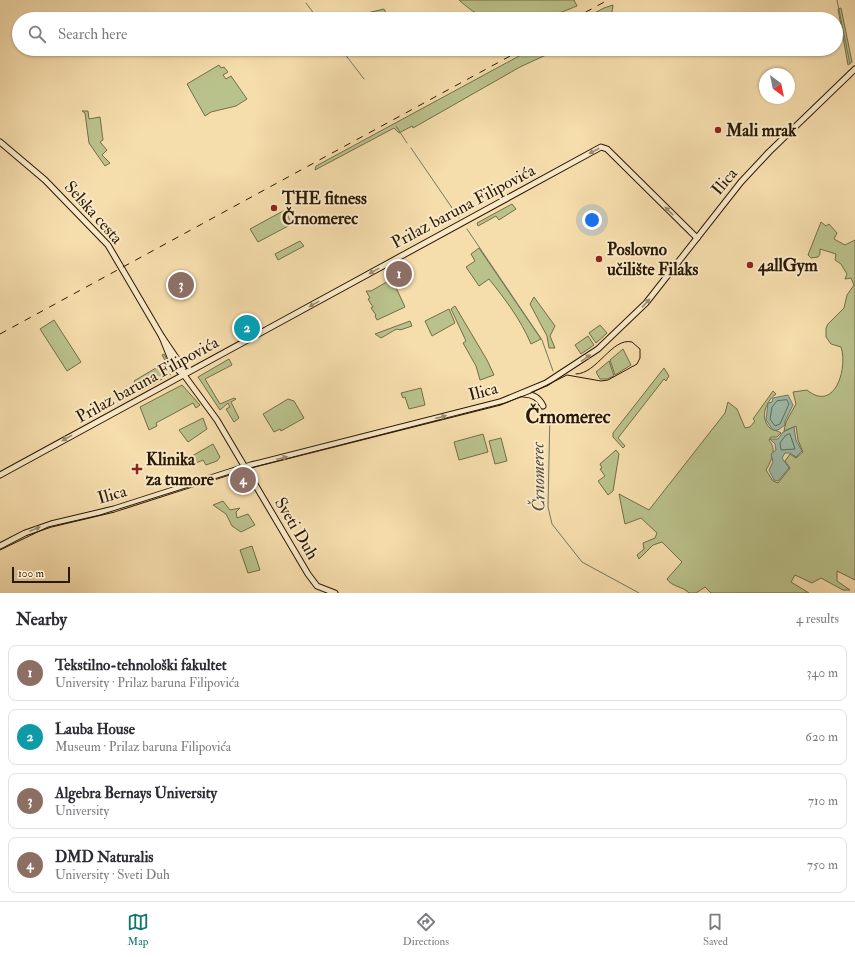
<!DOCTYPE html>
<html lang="en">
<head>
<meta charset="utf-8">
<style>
  :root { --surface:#fff; --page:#f7f7f7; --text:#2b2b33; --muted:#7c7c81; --line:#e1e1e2; --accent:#0f766e }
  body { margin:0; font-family:"IM FELL Double Pica",serif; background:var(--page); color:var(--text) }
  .compass { position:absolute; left:759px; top:68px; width:36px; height:36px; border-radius:50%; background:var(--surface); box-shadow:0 1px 3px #0004; rotate:147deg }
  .scale { position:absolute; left:12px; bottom:10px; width:58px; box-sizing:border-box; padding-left:4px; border:2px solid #291803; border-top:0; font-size:11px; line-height:14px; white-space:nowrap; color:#291803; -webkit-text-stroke:3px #f9e9c9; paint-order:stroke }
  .you { position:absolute; left:592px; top:220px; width:14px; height:14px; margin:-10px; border:3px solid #fff; border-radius:50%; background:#1a73e8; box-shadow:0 0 0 6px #1a73e833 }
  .badge { display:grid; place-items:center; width:26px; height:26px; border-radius:50%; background:var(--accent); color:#fff; font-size:13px; font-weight:700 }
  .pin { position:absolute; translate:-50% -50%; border:2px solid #fff; box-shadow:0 1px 4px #0006 }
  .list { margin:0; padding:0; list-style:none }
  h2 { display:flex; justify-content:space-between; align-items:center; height:52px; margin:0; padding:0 16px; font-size:17px }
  h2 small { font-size:13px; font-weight:400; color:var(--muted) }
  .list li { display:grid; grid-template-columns:26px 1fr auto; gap:12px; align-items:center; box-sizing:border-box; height:56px; margin:0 8px 8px; padding:0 8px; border:1px solid var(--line); border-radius:8px }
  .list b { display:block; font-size:15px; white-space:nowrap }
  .list p { margin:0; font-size:13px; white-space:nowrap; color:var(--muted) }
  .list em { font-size:13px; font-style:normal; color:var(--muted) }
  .icon { flex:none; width:22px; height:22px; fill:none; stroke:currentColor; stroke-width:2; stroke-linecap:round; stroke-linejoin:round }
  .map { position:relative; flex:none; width:855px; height:593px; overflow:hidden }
  .search { position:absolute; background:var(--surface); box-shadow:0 1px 3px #0004; left:12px; right:12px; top:12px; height:44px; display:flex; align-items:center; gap:10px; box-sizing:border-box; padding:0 14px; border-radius:22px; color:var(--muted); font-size:15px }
  .sheet { height:308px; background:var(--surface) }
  nav { display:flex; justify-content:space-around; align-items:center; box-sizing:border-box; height:56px; border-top:1px solid var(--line); background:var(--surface); font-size:11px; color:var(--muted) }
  nav a { display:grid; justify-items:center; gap:2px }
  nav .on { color:var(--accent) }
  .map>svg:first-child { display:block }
</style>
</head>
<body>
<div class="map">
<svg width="855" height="593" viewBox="0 0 855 593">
  <rect width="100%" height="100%" fill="#f6ddac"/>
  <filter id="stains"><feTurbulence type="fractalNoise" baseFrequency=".005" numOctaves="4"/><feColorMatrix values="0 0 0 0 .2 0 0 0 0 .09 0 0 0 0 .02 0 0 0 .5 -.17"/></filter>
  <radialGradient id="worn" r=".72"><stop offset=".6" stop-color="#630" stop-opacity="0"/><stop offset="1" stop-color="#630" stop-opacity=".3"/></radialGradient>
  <g fill="#bac28c" stroke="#726d48">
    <path d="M459,0H574L577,6C559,13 532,26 515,15C488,21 479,18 459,0Z"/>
    <path d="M613,5L611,19H583L604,8Z"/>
    <path d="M841,8L852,62L848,65L838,9Z"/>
    <path d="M384,9L389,19H326L322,13H333L334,17L367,13Z"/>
    <path d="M532,49H559L520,67L413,128L412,126L399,133L394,128L315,170L316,166Z"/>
    <path d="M219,65L221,68L224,67L228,72L223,75L226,79L231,76L247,99L236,106L211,112L205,116L187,84Z"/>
    <path d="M82,111H88L89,119L100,117L103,140L100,142L107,150L102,155L110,163L105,166L89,143L85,113Z"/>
    <path d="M512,204L516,209L499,220L496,216L478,226L477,223Z"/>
    <path d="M285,210L292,224L258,242L250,229Z"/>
    <path d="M821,222L826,226L829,224L837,233L834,239L845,245L855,240V580L837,571V581L850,590H843L821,578L812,583L795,575L791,582L809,593H711L705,587L696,593H689C682,586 672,587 667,579L682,562L662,542L653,545L639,559L637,555L644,549L643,543L655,538L657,533L641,518L625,524L619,494L649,510L725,413L728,402L737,409L745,428L750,427L755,421L753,419L773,391L776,394C766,401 759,418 770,428C773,431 778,430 781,433L777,437H771L769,440C777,450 772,459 766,470L773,481L778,483L790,468L785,461L790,454L796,458L803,452L798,440L796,426L784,431L786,422L796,404L793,392L807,390C835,413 848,368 841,347L831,344L826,337V328L828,324L844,308L847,295L854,285L851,278L845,279L847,274L841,264L835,260L836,254L820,249V254L818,257L811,258L808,255Z"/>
    <path d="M300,241L304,246L278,260L275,254Z"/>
    <path d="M479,248L541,339L531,344C521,320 505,299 489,279L479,286L466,267L475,261L471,254Z"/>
    <path d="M392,279L405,307L377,320L375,316L376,315L371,308L373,307L368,299L370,298L366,291H371Z"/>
    <path d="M534,297L555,326L550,336L555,348H549L547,336L530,304Z"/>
    <path d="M455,306L487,360L494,375L480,380L476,366L463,343L466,341L451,309Z"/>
    <path d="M449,309L455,323L432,336L425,321Z"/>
    <path d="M54,320L81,362L67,371L40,329Z"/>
    <path d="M410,321L412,326L400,330L397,329C392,331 387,335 381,338L375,334Z"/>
    <path d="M600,325L607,333L596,343L589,333Z"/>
    <path d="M588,336L594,345L581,354L575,345Z"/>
    <path d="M623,349L631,365L615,375L610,360Z"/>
    <path d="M164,354L171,368V374L141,391L134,381L166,362L162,355Z"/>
    <path d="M229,359L232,365L205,379L220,404L234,398L236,399L231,402L239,418L234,422L226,409L230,407L228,403L220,410L198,377Z"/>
    <path d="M609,361L614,376L607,379H600L596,372Z"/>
    <path d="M664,368L669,376L666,381L664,379L618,438L625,446L623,448L613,437V433Z"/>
    <path d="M182,385L200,405L196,408L193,403L156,423L157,426L149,430L140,407Z"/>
    <path d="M421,388L425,405L409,409L405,397L403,398L401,393Z"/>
    <path d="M288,399L294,401L304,418L281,431L280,429L274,432L263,414Z"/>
    <path d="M203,418L207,429L188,442L179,430Z"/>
    <path d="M483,434L488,452L459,460L454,442Z"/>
    <path d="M501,438L507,461L495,464L489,441Z"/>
    <path d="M213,444L220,457L217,461L206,465L203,460L194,464L192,456Z"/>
    <path d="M616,450L619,454L613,491L608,495L598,481L605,476L600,469L602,468L600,464Z"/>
    <path d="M223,501L230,510L240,508L236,512L237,518L248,514L255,525L241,532L232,526L226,514L213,505Z"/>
    <path d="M252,546L260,570L248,573L240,550Z"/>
  </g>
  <g fill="#9dbcab" stroke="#6f7a68">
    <path d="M788,395L793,405L785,421V425L778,430H773L766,420L768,403L772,402L773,398Z"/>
    <path d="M794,427L796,440L802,451L796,457L790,453H785L782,458L789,468L778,481L774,480L769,470L773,462L771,454L776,450L775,444L770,439H778L783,432Z"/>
  </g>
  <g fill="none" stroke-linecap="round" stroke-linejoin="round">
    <g stroke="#636a57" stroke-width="1">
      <path d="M787,400L789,404L780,424L775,426L770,419L772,407L777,401Z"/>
      <path d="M790,434L795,449L781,450L780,443L785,436Z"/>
    </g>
    <g stroke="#6f7a68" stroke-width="1">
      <path d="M837,0L850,64"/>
      <path d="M306,3L318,19"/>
      <path d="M341,49L364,79"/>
      <path d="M396,126L407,143"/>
      <path d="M411,148L459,218"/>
      <path d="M467,229L542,340L553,371"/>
      <path d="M550,412L548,507L552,524L582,562L639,593"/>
    </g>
    <defs>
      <g id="secondary">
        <path d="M0,142L45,180L108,245L162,337L183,368L184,375"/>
        <path d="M162,337L170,357L178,370L184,375L217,420L308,574L317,586L335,593"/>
        <path d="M523,394C532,394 539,397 543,406"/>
        <path d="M0,475L601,147L607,149L697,238"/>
        <path d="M0,546L25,533L51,524L114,509L251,465L500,402L546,383L598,349L646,303L741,182L769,152L855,69"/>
      </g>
    </defs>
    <use href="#secondary" stroke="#291803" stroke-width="7"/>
    <use href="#secondary" stroke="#f9e9c9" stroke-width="5"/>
    <path stroke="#291803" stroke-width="1" d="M0,550L48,527L100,515L246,469L505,403L531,393L567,375L601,381L608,380L637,364L640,358V349L632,342C612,337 597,374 576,374"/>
    <g stroke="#291803" stroke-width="1" stroke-dasharray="7 7" stroke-linecap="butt">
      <path d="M542,19L566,11"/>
      <path d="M573,19L608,0"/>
      <path d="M0,334L523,49"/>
    </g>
  </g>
  <defs><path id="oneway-solid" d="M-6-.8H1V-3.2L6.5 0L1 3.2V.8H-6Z"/></defs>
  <g fill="#9b8b70">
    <use href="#oneway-solid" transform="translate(594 151) rotate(152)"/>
    <use href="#oneway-solid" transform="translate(669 211) rotate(-136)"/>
    <use href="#oneway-solid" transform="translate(374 271) rotate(151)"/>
    <use href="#oneway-solid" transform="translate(646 303) rotate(-47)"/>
    <use href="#oneway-solid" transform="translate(314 304) rotate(151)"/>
    <use href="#oneway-solid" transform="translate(586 358) rotate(-35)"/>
    <use href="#oneway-solid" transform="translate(441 417) rotate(-15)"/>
    <use href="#oneway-solid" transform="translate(67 438) rotate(151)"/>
    <use href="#oneway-solid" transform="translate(282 458) rotate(-15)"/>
    <use href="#oneway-solid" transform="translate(35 529) rotate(-22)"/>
  </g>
  <g fill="#8f2418" stroke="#f9e9c9" stroke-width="1.5">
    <circle cx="718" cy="130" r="4"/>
    <circle cx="274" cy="208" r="4"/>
    <circle cx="599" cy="259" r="4"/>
    <circle cx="750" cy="265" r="4"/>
    <path d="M135 463h4v4h4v4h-4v4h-4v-4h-4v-4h4z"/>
  </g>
  <g text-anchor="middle" stroke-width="4" stroke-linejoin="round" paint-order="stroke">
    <g font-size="17" font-weight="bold" fill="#291803" stroke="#f9e9c9" text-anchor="start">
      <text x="726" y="136">Mali mrak</text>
      <text x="282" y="204">THE fitness<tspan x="282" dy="20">Črnomerec</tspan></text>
      <text x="607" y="255">Poslovno<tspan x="607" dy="20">učilište Filaks</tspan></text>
      <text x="758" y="271">4allGym</text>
      <text x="146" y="465">Klinika<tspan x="146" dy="20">za tumore</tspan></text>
    </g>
    <g font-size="17" fill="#291803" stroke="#f9e9c9">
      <text transform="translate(724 181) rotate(-50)" y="6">Ilica</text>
      <text transform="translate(463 206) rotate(-28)" y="6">Prilaz baruna Filipovića</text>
      <text transform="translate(94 212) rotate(48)" y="6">Selska cesta</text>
      <text transform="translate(147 379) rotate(-29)" y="6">Prilaz baruna Filipovića</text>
      <text transform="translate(483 391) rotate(-15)" y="6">Ilica</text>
      <text transform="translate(112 494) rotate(-16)" y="6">Ilica</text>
      <text transform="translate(297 528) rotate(59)" y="6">Sveti Duh</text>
    </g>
    <g font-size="18" font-style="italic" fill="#52513e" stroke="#f9e9c9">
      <text transform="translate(538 477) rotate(-91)" y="6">Črnomerec</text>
    </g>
    <g font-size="19" font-weight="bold" fill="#291803" stroke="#f9e9c9">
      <text x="568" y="423">Črnomerec</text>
    </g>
  </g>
  <rect width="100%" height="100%" filter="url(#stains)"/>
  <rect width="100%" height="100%" fill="url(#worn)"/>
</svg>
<svg class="compass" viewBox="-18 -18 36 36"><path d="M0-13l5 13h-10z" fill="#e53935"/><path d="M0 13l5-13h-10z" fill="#7c7c81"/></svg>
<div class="scale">100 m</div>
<div class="you"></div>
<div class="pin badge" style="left:399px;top:274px;background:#8d6e63">1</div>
<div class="pin badge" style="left:247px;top:328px;background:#0f9aa8">2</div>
<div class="pin badge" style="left:181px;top:285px;background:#8d6e63">3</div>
<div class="pin badge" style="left:243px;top:480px;background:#8d6e63">4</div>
<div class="search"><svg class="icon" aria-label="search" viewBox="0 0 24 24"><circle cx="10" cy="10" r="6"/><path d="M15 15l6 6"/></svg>Search here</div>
</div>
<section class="sheet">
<h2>Nearby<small>4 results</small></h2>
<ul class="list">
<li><span class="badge" style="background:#8d6e63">1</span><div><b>Tekstilno-tehnološki fakultet</b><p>University · Prilaz baruna Filipovića</p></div><em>340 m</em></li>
<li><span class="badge" style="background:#0f9aa8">2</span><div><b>Lauba House</b><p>Museum · Prilaz baruna Filipovića</p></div><em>620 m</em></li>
<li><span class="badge" style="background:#8d6e63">3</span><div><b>Algebra Bernays University</b><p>University</p></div><em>710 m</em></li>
<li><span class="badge" style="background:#8d6e63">4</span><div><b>DMD Naturalis</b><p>University · Sveti Duh</p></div><em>750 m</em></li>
</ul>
</section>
<nav>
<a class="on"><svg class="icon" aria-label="map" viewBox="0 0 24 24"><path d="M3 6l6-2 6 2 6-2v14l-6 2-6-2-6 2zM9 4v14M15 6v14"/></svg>Map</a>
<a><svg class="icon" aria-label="directions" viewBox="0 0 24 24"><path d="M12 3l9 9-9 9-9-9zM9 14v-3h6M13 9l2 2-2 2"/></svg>Directions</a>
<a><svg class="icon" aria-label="saved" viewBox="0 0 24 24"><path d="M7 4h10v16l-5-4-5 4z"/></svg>Saved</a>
</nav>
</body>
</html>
